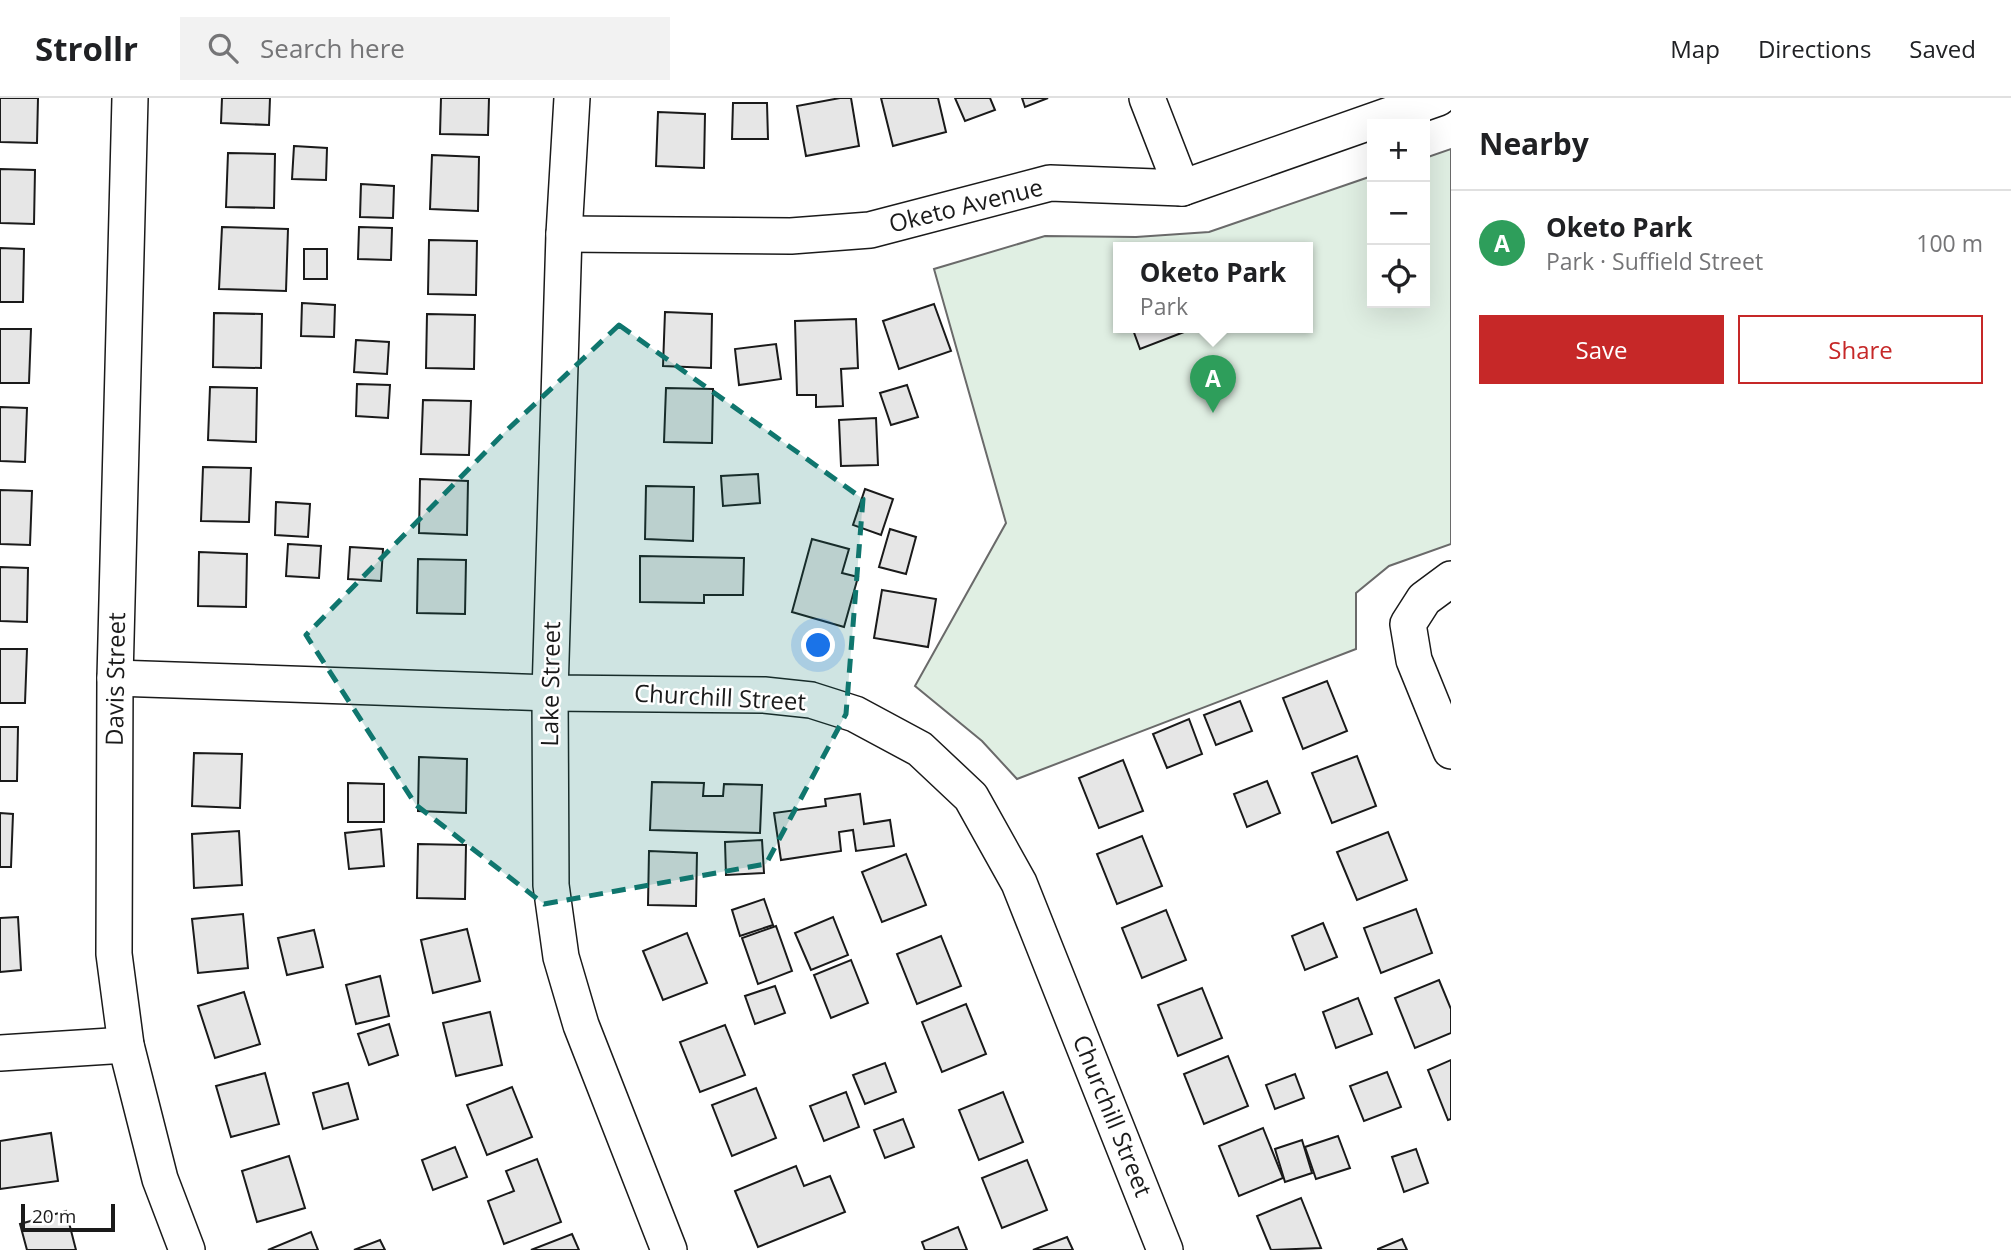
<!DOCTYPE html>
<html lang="en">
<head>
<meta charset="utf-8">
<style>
  :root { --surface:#fff; --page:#f2f2f2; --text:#202124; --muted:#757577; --line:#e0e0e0; --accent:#c62828 }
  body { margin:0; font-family:"Open Sans",sans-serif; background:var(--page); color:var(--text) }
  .controls { position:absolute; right:21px; top:21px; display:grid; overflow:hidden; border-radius:0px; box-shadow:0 7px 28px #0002 }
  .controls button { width:63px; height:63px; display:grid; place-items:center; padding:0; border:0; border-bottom:2px solid var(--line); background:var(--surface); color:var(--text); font:35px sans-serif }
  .scale { position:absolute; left:21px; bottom:18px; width:94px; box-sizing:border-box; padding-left:7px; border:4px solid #1a1a1a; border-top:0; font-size:19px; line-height:24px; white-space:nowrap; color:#1a1a1a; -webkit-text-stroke:5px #fff; paint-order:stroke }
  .you { position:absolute; left:819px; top:548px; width:24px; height:24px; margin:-18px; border:5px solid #fff; border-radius:50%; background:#1a73e8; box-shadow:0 0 0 10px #1a73e833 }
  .badge { display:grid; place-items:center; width:46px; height:46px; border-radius:50%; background:var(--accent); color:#fff; font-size:23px; font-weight:700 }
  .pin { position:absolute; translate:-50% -58px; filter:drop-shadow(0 2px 4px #0008) }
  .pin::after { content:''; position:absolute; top:37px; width:24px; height:21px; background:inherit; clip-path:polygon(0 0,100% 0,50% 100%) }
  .popup { position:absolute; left:1113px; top:144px; width:200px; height:91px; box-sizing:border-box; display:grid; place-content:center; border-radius:0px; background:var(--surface); filter:drop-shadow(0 2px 5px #0005); font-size:23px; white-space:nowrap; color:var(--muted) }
  .popup b { font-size:26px; color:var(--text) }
  .popup::after { content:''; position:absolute; left:50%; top:100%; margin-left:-14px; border:14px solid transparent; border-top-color:var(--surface) }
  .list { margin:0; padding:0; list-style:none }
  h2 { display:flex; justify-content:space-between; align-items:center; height:91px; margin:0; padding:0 28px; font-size:30px }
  h2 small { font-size:23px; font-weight:400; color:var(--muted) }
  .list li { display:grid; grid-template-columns:46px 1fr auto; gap:21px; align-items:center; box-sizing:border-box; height:105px; padding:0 28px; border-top:2px solid var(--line) }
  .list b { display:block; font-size:26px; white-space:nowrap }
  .list p { margin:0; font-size:23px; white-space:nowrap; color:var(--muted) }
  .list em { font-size:23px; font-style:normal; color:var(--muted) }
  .actions { display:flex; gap:14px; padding:21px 28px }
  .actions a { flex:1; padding:16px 0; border:2px solid var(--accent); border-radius:0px; text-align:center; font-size:24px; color:var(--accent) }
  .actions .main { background:var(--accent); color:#fff }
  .icon { flex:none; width:38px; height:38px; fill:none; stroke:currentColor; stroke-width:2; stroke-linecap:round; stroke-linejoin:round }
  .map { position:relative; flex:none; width:1451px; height:1152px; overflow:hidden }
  header { display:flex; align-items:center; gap:42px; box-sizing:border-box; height:98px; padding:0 35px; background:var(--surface); border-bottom:2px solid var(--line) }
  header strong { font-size:33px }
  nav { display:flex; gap:38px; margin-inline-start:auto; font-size:24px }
  .search { width:490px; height:63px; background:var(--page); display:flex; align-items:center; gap:18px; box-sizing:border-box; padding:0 24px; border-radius:0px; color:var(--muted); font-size:26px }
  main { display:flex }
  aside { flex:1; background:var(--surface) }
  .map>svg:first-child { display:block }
</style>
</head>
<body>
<header>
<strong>Strollr</strong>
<div class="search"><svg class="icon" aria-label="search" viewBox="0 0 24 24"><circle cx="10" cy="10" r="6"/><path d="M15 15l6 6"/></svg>Search here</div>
<nav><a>Map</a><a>Directions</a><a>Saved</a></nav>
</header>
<main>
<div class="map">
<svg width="1451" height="1152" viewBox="0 0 1451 1152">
  <rect width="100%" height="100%" fill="#fff"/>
  <path fill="#e0efe3" stroke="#6a6a6a" stroke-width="2" fill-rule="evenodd" d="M1451,51V446L1389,468L1356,495V551L1017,681L982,643L915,588L1006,425L934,171L1045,138L1136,139L1209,134L1372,78V205H1425V60ZM1118,149H1308V229H1118Z"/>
  <g fill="#e6e6e6" stroke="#1a1a1a" stroke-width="2">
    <path d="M0,0H38L37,45L0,44Z"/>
    <path d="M222,0H270L269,27L221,25Z"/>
    <path d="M441,0H489L488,37L440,36Z"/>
    <path d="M840,0H851L859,48L806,58L797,8Z"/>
    <path d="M881,0H938L946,34L893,48Z"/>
    <path d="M955,0H990L995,12L965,23Z"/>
    <path d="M1022,0H1048L1025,9Z"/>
    <path d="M733,5H767L768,41H732Z"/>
    <path d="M658,14L705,16L704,70L656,68Z"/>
    <path d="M294,48L327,50L326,82L292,81Z"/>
    <path d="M228,55L275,56L274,110L226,109Z"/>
    <path d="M432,57L479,59L478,113L430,111Z"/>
    <path d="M0,71L35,72L34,126L0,125Z"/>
    <path d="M361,86L394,88L393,120L360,119Z"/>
    <path d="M222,129L288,131L286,193L219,191Z"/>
    <path d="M359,129L392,130L391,162L358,161Z"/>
    <path d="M429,142L477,143L476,197L428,196Z"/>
    <path d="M0,150L24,151L23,204H0Z"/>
    <rect x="304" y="151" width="23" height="30"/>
    <path d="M302,205L335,207L334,239L301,238Z"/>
    <path d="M934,206L951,253L899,271L883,223Z"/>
    <path d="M665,214L712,216L711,270L663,268Z"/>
    <path d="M214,215L262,216L261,270L213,269Z"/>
    <path d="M427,216L475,217L474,271L426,270Z"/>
    <path d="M856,221L858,270L841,271L843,308L816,309V297H797L795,223Z"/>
    <path d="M1132,229H1197L1140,251Z"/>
    <path d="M0,231H31L29,285H0Z"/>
    <path d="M356,242L389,244L387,276L354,274Z"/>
    <path d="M776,246L781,281L739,287L735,251Z"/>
    <path d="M357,286L390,287L388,320L356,318Z"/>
    <path d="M907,287L918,319L891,327L880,295Z"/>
    <path d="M210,289L257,290L256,344L208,342Z"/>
    <path d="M666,290L713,291L712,345L664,344Z"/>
    <path d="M423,302L471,303L469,357L421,356Z"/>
    <path d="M0,309L27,310L25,364L0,363Z"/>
    <path d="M876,320L878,367L841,368L839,322Z"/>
    <path d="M203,369L251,370L249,424L201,423Z"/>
    <path d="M758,376L760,405L723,408L721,378Z"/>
    <path d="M420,381L468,383L467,437L419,435Z"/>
    <path d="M646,388L694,389L693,443L645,441Z"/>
    <path d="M865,391L893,401L881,437L853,427Z"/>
    <path d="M0,392L32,393L30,447L0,446Z"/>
    <path d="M276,404L310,406L308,439L275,437Z"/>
    <path d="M890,431L916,439L906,476L879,469Z"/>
    <path d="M812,441L849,451L842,475L858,479L844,529L792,514Z"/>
    <path d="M288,446L321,448L319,480L286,478Z"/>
    <path d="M350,449L383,451L381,483L348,481Z"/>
    <path d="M199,454L247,456L246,509L198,508Z"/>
    <path d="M640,458L744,460L743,497H704V505L640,504Z"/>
    <path d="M418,461L466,462L465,516L417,515Z"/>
    <path d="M0,469L28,470L27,524L0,523Z"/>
    <path d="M882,492L936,501L928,549L874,540Z"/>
    <path d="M0,551H27L25,605H0Z"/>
    <path d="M1327,583L1347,633L1303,651L1283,600Z"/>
    <path d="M1240,603L1252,633L1216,647L1204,617Z"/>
    <path d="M1189,621L1202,656L1167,670L1153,636Z"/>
    <path d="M0,629H18L17,683H0Z"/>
    <path d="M194,655L242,656L240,710L192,708Z"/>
    <path d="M1357,658L1376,708L1332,725L1312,675Z"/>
    <path d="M419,659L467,661L466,715L418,713Z"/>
    <path d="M1123,662L1143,713L1099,730L1079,680Z"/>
    <path d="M1267,683L1280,715L1247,729L1234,696Z"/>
    <path d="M652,684L704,685L703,698H723L724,686L762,687L760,735L650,732Z"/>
    <path d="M348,685L384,686V724H348Z"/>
    <path d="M860,696L864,726L890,722L894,748L856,753L853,732L839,734L841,753L781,762L774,715L826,708L825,701Z"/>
    <path d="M0,715L13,716L11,769H0Z"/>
    <path d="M381,731L384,768L349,771L345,735Z"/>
    <path d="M239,733L242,787L194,790L192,736Z"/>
    <path d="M1388,734L1407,782L1357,802L1337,754Z"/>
    <path d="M1142,738L1162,788L1117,806L1097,756Z"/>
    <path d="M762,742L764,775L726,777L725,744Z"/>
    <path d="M418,746L466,747L465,801L417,800Z"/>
    <path d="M649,753L697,755L696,808L648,807Z"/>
    <path d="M906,756L926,807L882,824L862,774Z"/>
    <path d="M764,801L773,827L740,838L732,812Z"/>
    <path d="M1416,811L1432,855L1381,875L1364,830Z"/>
    <path d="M1166,812L1186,862L1142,880L1122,830Z"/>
    <path d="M243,816L248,870L198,875L192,821Z"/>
    <path d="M18,819L21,872L0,874V820Z"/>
    <path d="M833,819L848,857L811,872L795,835Z"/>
    <path d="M1323,825L1337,859L1305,872L1292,838Z"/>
    <path d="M776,828L792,873L758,886L742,840Z"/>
    <path d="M467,831L480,883L433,895L421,842Z"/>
    <path d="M314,832L323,869L287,877L278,840Z"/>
    <path d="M687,835L707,885L663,902L643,853Z"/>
    <path d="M941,838L961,888L917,906L897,856Z"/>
    <path d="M851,862L868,905L831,920L814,877Z"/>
    <path d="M380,878L389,918L356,926L346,887Z"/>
    <path d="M1439,882L1451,911V935L1415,950L1395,900Z"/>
    <path d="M775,888L785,915L755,926L745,898Z"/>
    <path d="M1202,890L1222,940L1178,958L1158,907Z"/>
    <path d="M244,894L260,946L215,960L198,908Z"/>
    <path d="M1358,900L1372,936L1336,950L1323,914Z"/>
    <path d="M966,906L986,956L942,974L922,924Z"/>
    <path d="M490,914L502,967L456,978L443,925Z"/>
    <path d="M389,926L398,957L369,967L358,936Z"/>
    <path d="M725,927L745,977L700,994L680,944Z"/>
    <path d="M1228,958L1248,1008L1204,1026L1184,976Z"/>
    <path d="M1451,962V1021L1448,1022L1428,972Z"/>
    <path d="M885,965L896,994L865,1006L853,977Z"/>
    <path d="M1387,974L1401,1009L1364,1023L1350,988Z"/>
    <path d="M265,975L279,1026L231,1039L216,988Z"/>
    <path d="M1295,976L1304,1000L1275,1011L1266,987Z"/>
    <path d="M348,985L358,1021L323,1031L313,995Z"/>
    <path d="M512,989L532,1039L487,1057L467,1007Z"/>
    <path d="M756,990L776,1040L732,1058L712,1007Z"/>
    <path d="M846,994L859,1029L824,1043L810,1008Z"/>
    <path d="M1003,994L1023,1044L979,1062L959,1012Z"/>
    <path d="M903,1021L914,1049L885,1060L874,1032Z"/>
    <path d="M1263,1030L1283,1080L1239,1098L1219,1048Z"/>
    <path d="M51,1035L58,1083L0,1091V1043Z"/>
    <path d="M1338,1038L1350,1070L1316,1081L1305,1049Z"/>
    <path d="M1302,1042L1312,1075L1285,1084L1275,1051Z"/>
    <path d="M455,1049L467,1079L433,1092L422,1062Z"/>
    <path d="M1416,1051L1428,1085L1404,1094L1392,1059Z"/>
    <path d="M289,1058L305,1110L257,1124L242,1073Z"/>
    <path d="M537,1061L561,1124L504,1146L488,1103L514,1093L506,1073Z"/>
    <path d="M1027,1062L1047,1112L1002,1130L982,1080Z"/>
    <path d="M796,1068L804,1088L830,1078L845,1114L758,1149L735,1093Z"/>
    <path d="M1301,1100L1321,1150L1271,1152L1257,1118Z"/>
    <path d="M66,1113L76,1152H27L20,1126Z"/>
    <path d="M958,1129L967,1152H925L922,1144Z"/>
    <path d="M311,1134L318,1152H268Z"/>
    <path d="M572,1136L579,1152H531Z"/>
    <path d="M1067,1139L1073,1152H1033Z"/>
    <path d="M1402,1141L1407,1152H1378V1151Z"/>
    <path d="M380,1142L385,1152H354Z"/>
  </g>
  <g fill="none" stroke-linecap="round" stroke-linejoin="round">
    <defs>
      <g id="minor">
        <path d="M130,0L115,580L114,856L126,947L160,1081L187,1152"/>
        <path d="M572,0L564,136L550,595L551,787L561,859L581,927L669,1152"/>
        <path d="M1147,0L1182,90"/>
        <path d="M564,136L791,138L870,132L1050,85L1182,90L1438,0"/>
        <path d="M1451,481L1424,501L1408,526L1414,562L1451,653"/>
        <path d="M115,580L550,595L764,597L811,602L855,616L920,651L971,699L1019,785L1165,1152"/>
        <path d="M0,955L126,947"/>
      </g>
    </defs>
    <use href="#minor" stroke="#1a1a1a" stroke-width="38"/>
    <use href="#minor" stroke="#fff" stroke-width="35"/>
  </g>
  <path fill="#0f766e" fill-opacity="0.2" stroke="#0f766e" stroke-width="5" stroke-dasharray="14 9" stroke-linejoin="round" d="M619,227L863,401L846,616L766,766L544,806L416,707L306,537L505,334Z"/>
  <g text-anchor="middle" stroke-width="5" stroke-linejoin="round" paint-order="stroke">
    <g font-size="24" fill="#1a1a1a" stroke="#fff">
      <text transform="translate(966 108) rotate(-14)" y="8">Oketo Avenue</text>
      <text transform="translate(116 581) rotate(-89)" y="8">Davis Street</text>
      <text transform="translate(551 586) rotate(-89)" y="8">Lake Street</text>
      <text transform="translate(720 600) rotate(3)" y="8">Churchill Street</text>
      <text transform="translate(1112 1018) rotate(68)" y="8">Churchill Street</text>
    </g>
  </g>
</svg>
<div class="controls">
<button>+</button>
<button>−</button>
<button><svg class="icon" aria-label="locate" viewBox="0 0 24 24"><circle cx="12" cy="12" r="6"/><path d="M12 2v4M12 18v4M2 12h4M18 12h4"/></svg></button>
</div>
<div class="scale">20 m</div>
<div class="you"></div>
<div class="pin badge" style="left:1213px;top:315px;background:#2e9e5b">A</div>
<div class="popup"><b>Oketo Park</b>Park</div>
</div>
<aside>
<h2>Nearby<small></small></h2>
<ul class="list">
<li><span class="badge" style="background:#2e9e5b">A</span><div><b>Oketo Park</b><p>Park · Suffield Street</p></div><em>100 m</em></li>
</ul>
<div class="actions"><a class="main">Save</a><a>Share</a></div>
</aside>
</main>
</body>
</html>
